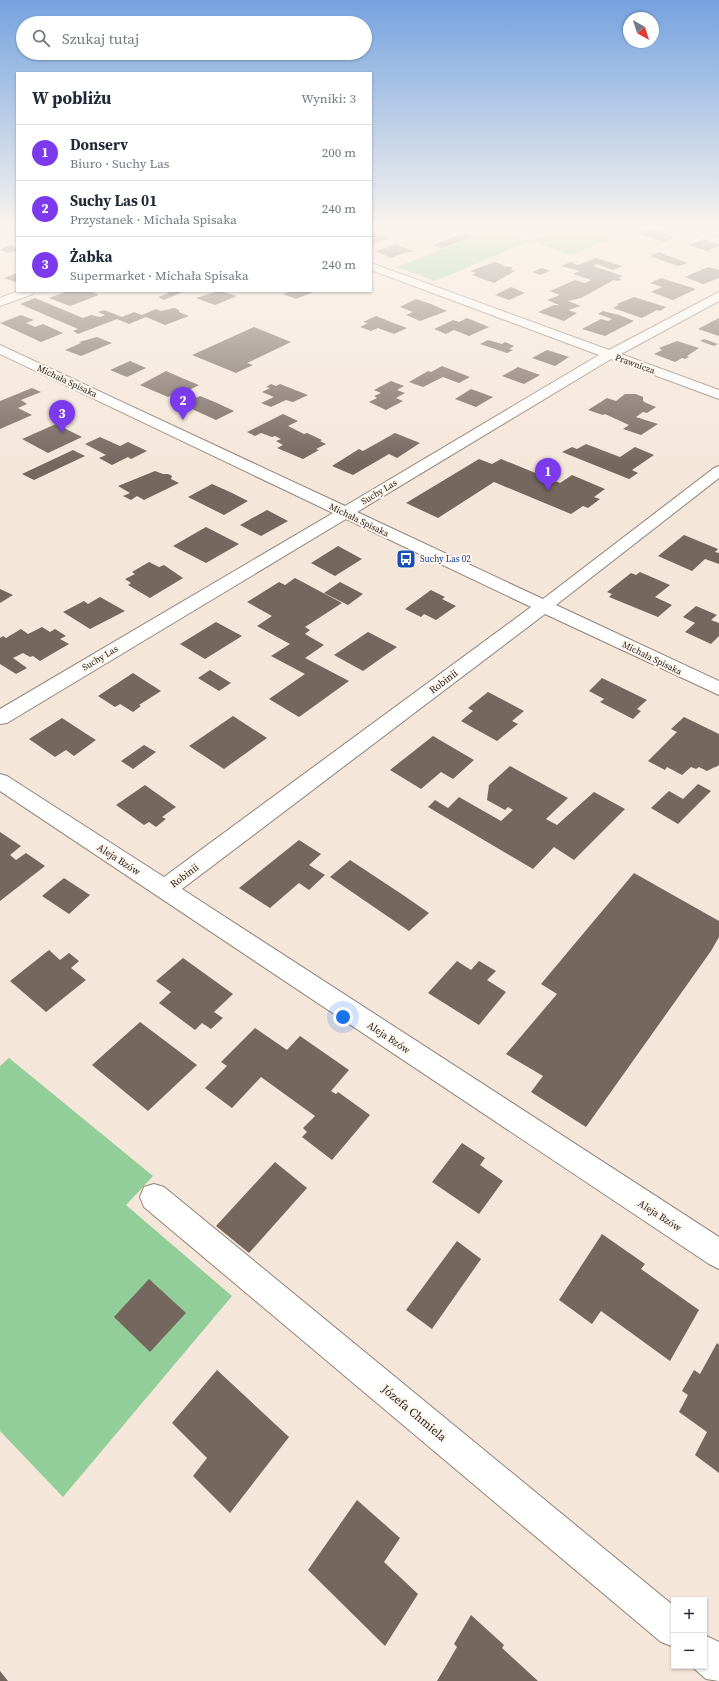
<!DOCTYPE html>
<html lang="pl">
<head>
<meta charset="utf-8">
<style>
  :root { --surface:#fff; --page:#f6f6f7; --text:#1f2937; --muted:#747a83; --line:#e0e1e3; --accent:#7c3aed }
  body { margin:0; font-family:"Source Serif 4",serif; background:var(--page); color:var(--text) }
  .controls { position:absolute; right:12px; bottom:12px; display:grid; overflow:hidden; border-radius:0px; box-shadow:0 1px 3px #0004 }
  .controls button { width:36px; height:36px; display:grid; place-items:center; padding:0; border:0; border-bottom:1px solid var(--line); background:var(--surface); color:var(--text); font:20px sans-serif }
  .compass { position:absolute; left:623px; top:12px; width:36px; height:36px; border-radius:50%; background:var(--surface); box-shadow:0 1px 3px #0004; rotate:141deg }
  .you { position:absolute; left:343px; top:1017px; width:14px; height:14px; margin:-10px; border:3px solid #fff; border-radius:50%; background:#1a73e8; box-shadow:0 0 0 6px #1a73e833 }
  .badge { display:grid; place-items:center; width:26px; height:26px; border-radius:50%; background:var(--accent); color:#fff; font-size:13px; font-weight:700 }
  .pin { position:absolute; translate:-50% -33px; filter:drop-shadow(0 1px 2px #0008) }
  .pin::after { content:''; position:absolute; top:21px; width:14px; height:12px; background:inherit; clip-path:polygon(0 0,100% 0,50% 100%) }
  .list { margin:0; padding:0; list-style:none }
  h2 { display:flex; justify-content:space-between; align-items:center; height:52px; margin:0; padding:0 16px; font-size:17px }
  h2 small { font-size:13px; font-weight:400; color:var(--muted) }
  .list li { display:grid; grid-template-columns:26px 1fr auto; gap:12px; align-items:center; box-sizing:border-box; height:56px; padding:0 16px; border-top:1px solid var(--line) }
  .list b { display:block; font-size:15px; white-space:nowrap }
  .list p { margin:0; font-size:13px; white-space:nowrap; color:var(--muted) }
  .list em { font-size:13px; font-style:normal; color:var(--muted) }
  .icon { flex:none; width:22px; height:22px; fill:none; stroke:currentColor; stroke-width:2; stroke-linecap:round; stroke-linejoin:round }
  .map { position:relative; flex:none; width:719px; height:1681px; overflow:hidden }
  .search { position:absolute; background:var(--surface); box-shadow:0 1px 3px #0004; left:16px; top:16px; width:356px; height:44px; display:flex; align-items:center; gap:10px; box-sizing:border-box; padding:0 14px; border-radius:22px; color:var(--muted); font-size:15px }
  .panel { position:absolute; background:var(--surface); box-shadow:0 1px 3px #0004; left:16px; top:72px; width:356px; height:220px; border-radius:0px }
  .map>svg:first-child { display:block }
</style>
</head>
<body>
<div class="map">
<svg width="719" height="1681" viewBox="0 0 719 1681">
  <rect width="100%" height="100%" fill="#f5e6da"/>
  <g fill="#91ce99">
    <path d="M492,229L530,241L563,229H635L571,255L530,241L435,281L397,267Z"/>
    <path d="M9,1058L153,1176L126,1205L232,1296L63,1497L0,1431V1066Z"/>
  </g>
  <g fill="#75665e">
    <path d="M650,229L658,230L675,237L663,242L638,233Z"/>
    <path d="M371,232L383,236L391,237L371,245Z"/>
    <path d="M464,233L474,236L442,248L433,245Z"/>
    <path d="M703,239L719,244V246L707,251L689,245Z"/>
    <path d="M396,244L414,252H407L391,258L375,251Z"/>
    <path d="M11,245L17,248V251L9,253L0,250Z"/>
    <path d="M659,252L669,256L688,263L678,266L650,256Z"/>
    <path d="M596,258L622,266L613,270L597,264L593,266L623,276L618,278L622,279L618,281L614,280L581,298L568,301L581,306L568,310L577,313L564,321L538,312L554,305H559L547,300L560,295L550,291L575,280L585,283L591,280L573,274L580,271L561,266L571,262L578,265Z"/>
    <path d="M495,262L504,265L501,266L512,267L511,270L515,271L494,283L472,275L476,273L470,271Z"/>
    <path d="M708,267L719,270V278L703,284L685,277Z"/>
    <path d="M542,268L550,271L540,275L532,272Z"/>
    <path d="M17,273V281L15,282L4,278Z"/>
    <path d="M661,278L696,289L673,300L651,292L662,287L650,283Z"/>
    <path d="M511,287L525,293L509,300L495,295Z"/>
    <path d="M68,291H95L92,292L99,295L70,306L49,298Z"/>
    <path d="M163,291H185L164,300L158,297L169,293Z"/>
    <path d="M219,291L237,296L215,305L196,298Z"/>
    <path d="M287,291H316L296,299L283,294L289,292Z"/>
    <path d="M634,297L653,303L666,307L660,311L657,310L642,318L613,308L619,305L617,304Z"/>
    <path d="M35,298L83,318L91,315L100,317L105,315L98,312L104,310L122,317L134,312L142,315L156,309L161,311L174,308L179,310V312L189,316L165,325L146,317L129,324L117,319L78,334L73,331L78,329L20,304Z"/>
    <path d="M416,299L431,304L447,311L420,321L406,315L413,312L400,307Z"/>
    <path d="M603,311L619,315L634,321L605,336L582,329L601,319L608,321L612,319L598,314Z"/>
    <path d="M21,315L34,320L26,323L35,327L43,324L63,333L41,342L0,323Z"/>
    <path d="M376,316L391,322L407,328L394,334L378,328L371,331L360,327L368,323L363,322Z"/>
    <path d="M467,318L489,327L469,336L454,330L446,334L434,329L453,320L459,322Z"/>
    <path d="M719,318V336L698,329L711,322Z"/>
    <path d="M254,327L291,342L247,363L253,365L236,373L192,355Z"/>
    <path d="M97,337L112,343L81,356L65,350L81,343L79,342Z"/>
    <path d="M704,339L718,344L714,346L700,341Z"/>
    <path d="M488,340L502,344L505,342L514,346L509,349L513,350L507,353L480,344Z"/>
    <path d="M677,341L699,348L687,356L689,357L685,359L682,358L675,362L654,354L662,350L659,348Z"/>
    <path d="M547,350L560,354L569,357L555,366L532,358Z"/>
    <path d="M130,361L146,368L127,377L110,370Z"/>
    <path d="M442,366L470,377L459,383L443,377L423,387L409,382L428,371L431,372Z"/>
    <path d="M518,367L540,375L524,384L502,376Z"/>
    <path d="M166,371L182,378L199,385L182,394L179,392L168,397L140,385Z"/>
    <path d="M391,381L404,386L397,390L405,393L396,398L403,401L386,410L369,402L377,398L374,396L381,393L374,390Z"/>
    <path d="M271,384L276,386L280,384L308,395L293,402L286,400L271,407L261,403L274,397L262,392L270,388L266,387Z"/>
    <path d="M32,388L41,392L21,400L27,404L18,408L32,415L0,429V401Z"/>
    <path d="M471,389L493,397L476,407L455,399Z"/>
    <path d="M625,394H636L643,397V401L645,402H644L656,407L647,413L643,412L636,417L658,424L641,435L623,429L629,425L605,414L603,415L588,410L607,398L616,401Z"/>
    <path d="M200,396L217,403L234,411L216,420L181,404Z"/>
    <path d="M283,414L298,421L288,426L304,434L307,433L322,440L320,441L326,444L316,449L319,450L303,459L277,448L283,445L276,441L281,439L275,436L272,437L261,433L255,436L247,432Z"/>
    <path d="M56,424L82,437L48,453L22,439Z"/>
    <path d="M395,433L420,443L397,458L389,454L353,475L332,466L359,449L363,451Z"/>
    <path d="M100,437L120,446L128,442L147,451L131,459L128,457L112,465L99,458L106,455L85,444Z"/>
    <path d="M586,444L620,457L635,447L654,455L632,470L638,473L629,479L562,452L572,447L577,449Z"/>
    <path d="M73,450L85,456L34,480L22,474Z"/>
    <path d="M479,459L492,464L501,459L560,483L572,475L605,489L594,497L600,499L588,508L583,506L571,514L494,482L438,518L406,503Z"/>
    <path d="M155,471L163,474H168L172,476L171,479L179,483L144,500L137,496L131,500L123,496L130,493L118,486Z"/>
    <path d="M212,484L230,492L248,501L224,515L188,497Z"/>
    <path d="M267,510L288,521L261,536L240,525Z"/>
    <path d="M206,527L239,544L206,563L173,546Z"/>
    <path d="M684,535L718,549L715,552L719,553V564L705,559L692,571L658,556Z"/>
    <path d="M338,546L362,559L335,576L311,563Z"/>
    <path d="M149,562L159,567L164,565L183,578L150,598L128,585L131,583L125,579L135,574L132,572Z"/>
    <path d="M640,572L670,585L655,597L672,605L658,617L609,597L612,594L607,592L631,573L636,575Z"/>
    <path d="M295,578L342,603L305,627L310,630L305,634L324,645L305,658L349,681L299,717L269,699L305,674L271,656L290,644L257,626L272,616L247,602L279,582L285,585Z"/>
    <path d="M340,582L363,594L348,605L324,593Z"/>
    <path d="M0,589L13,595L0,603Z"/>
    <path d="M431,590L445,597L442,599L456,606L436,620L424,614L421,617L405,609Z"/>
    <path d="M100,597L125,611L90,629L63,612L84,601L88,604Z"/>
    <path d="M696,606L717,615L711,620L719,623V636L711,644L685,632L695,623L683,617Z"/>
    <path d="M216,622L242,636L205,659L180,644Z"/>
    <path d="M42,627L50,632L55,629L66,636L60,639L69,644L40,661L33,656L30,657L23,653L13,658L27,668L16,674L0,664V638L3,636L6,638L21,629L28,634Z"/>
    <path d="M368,632L397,647L363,671L334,655Z"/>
    <path d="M210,670L231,683L219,691L198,678Z"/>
    <path d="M133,673L161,691L139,705L141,706L133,712L120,704L115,707L98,696Z"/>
    <path d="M602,678L647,700L637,709L641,711L633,719L600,702L604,699L589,691Z"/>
    <path d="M488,692L524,711L512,721L518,724L497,741L461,721L473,711L468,708Z"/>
    <path d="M233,716L267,738L224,769L189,746Z"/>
    <path d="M684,717L719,734V765L716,767H715L707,771L699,767L696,769L691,767L682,775L667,767L665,770L648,761L677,732L671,729Z"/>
    <path d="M62,718L88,735L96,740L74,756L66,750L55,757L29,739Z"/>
    <path d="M433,736L474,760L453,779L441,772L421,789L390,770Z"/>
    <path d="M144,745L156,752L133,769L121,761Z"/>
    <path d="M510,766L568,798L546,819L557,825L594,792L625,809L574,860L554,847L533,869L428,807L435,800L448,808L459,797L501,821L513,810L508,807L505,810L487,800L489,785Z"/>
    <path d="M698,784L711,791L678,824L651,808L669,791L683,799Z"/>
    <path d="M145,785L176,807L162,817L166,819L156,827L149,822L144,825L116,805Z"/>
    <path d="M0,832L21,846L10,855L16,860L26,853L45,866L0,901Z"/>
    <path d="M299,840L321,854L309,865L325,875L309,890L299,883L270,908L239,888Z"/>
    <path d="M350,860L403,895L429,913L409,931L330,877Z"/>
    <path d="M634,873L719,921V937L711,951L586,1127L531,1092L543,1076L506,1054L557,994L541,984Z"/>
    <path d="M64,878L90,895L69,914L42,896Z"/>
    <path d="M49,950L60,960L69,953L79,961L71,968L86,980L46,1012L10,981Z"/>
    <path d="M183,958L233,994L214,1012L223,1018L211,1029L202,1023L195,1030L159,1003L171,992L156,981Z"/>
    <path d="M457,961L471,970L479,961L496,971L487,980L506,992L479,1025L428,993Z"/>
    <path d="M140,1022L197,1065L148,1111L92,1065Z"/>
    <path d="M255,1028L287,1050L300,1036L349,1070L331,1091L336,1094L338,1092L370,1115L332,1160L302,1137L307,1132L303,1128L315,1116L261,1077L232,1108L205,1088L227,1066L221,1062Z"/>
    <path d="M462,1143L485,1158L480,1165L503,1181L479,1214L432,1182Z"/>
    <path d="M275,1162L307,1188L249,1253L216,1226Z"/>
    <path d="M602,1234L645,1264L641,1269L699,1310L670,1361L601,1311L592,1324L559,1300Z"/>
    <path d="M457,1241L481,1259L432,1329L406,1310Z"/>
    <path d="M149,1279L186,1313L150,1352L114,1317Z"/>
    <path d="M717,1343L719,1345V1473L695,1455L707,1432L679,1412L688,1395L682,1391L694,1370L700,1374Z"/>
    <path d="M217,1370L289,1437L230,1513L193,1476L207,1458L172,1423Z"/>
    <path d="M357,1500L400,1538L384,1562L418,1594L385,1646L308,1570Z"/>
    <path d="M471,1615L504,1645L502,1648L538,1681H437L457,1647L454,1644Z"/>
    <path d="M0,1671L8,1681H0Z"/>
  </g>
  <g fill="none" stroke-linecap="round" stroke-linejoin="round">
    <defs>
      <g id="minor">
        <path d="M700,229L719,230V236L701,231Z"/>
        <path d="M371,263L609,350L719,292V301L621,354L719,390V399L611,359L357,512L543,599L714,468L719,466V478L556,605L719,681V695L545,614L182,889L719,1237V1269L709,1264L0,791V774L7,776L164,877L531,607L346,519L7,723L0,724V709L333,513L0,354V345L345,506L599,355L371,270Z"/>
        <path d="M18,291H35L33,294L0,306V298Z"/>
        <path d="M154,1184L164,1187L674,1606V1647L661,1642L144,1207L140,1197L144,1187Z"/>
        <path d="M704,1635L719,1642V1681L706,1679L691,1666H704Z"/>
      </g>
    </defs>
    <use href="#minor" stroke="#908277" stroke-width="2"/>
    <use href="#minor" fill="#fff" fill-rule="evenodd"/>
  </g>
  <linearGradient id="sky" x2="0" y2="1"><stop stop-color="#75a3df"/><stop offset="0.49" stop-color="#faf4ee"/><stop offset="1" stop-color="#faf4ee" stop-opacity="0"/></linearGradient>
  <rect width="719" height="464" fill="url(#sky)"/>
  <defs>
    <symbol id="bus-square" viewBox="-11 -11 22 22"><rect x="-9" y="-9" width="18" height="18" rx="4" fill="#1a4fb4" stroke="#fef5ed"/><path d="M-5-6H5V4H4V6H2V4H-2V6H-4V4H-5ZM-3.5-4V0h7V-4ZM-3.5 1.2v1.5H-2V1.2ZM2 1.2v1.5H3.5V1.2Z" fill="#fff"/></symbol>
  </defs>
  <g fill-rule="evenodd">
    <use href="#bus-square" x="395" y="548" width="22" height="22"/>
  </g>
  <g text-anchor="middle" stroke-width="4" stroke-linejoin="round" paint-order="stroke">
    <g font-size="9" fill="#27221d" stroke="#fef5ed">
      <text transform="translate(635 364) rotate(20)" y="3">Prawnicza</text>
      <text transform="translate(67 381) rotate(25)" y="3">Michała Spisaka</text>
      <text transform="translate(379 492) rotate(-31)" y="3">Suchy Las</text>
      <text transform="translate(359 520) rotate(26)" y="3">Michała Spisaka</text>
      <text transform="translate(100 658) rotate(-31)" y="3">Suchy Las</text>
      <text transform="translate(652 658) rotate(26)" y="3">Michała Spisaka</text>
    </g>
    <g font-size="9" fill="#164399" stroke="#fef5ed" text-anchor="start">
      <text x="420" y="562">Suchy Las 02</text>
    </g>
    <g font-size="10" fill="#27221d" stroke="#fef5ed">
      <text transform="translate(443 681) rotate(-37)" y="4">Robinii</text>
      <text transform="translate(119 859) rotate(33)" y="4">Aleja Bzów</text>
      <text transform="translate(184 875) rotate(-37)" y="4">Robinii</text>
      <text transform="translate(389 1037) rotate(34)" y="4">Aleja Bzów</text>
      <text transform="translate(660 1215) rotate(33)" y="4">Aleja Bzów</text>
    </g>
    <g font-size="12" fill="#27221d" stroke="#fef5ed">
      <text transform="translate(414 1413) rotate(40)" y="4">Józefa Chmiela</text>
    </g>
  </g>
</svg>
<div class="controls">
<button>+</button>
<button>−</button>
</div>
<svg class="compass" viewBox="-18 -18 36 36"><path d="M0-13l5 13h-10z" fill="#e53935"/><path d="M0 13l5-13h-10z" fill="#747a83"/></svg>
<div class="you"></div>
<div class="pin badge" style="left:548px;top:491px">1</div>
<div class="pin badge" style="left:183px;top:420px">2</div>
<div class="pin badge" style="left:62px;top:433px">3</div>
<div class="search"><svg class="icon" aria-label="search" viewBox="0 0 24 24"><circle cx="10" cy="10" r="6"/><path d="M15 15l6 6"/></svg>Szukaj tutaj</div>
<section class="panel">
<h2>W pobliżu<small>Wyniki: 3</small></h2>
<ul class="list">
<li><span class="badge">1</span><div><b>Donserv</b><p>Biuro · Suchy Las</p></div><em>200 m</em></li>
<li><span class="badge">2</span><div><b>Suchy Las 01</b><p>Przystanek · Michała Spisaka</p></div><em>240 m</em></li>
<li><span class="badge">3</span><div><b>Żabka</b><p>Supermarket · Michała Spisaka</p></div><em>240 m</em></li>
</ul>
</section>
</div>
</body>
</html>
